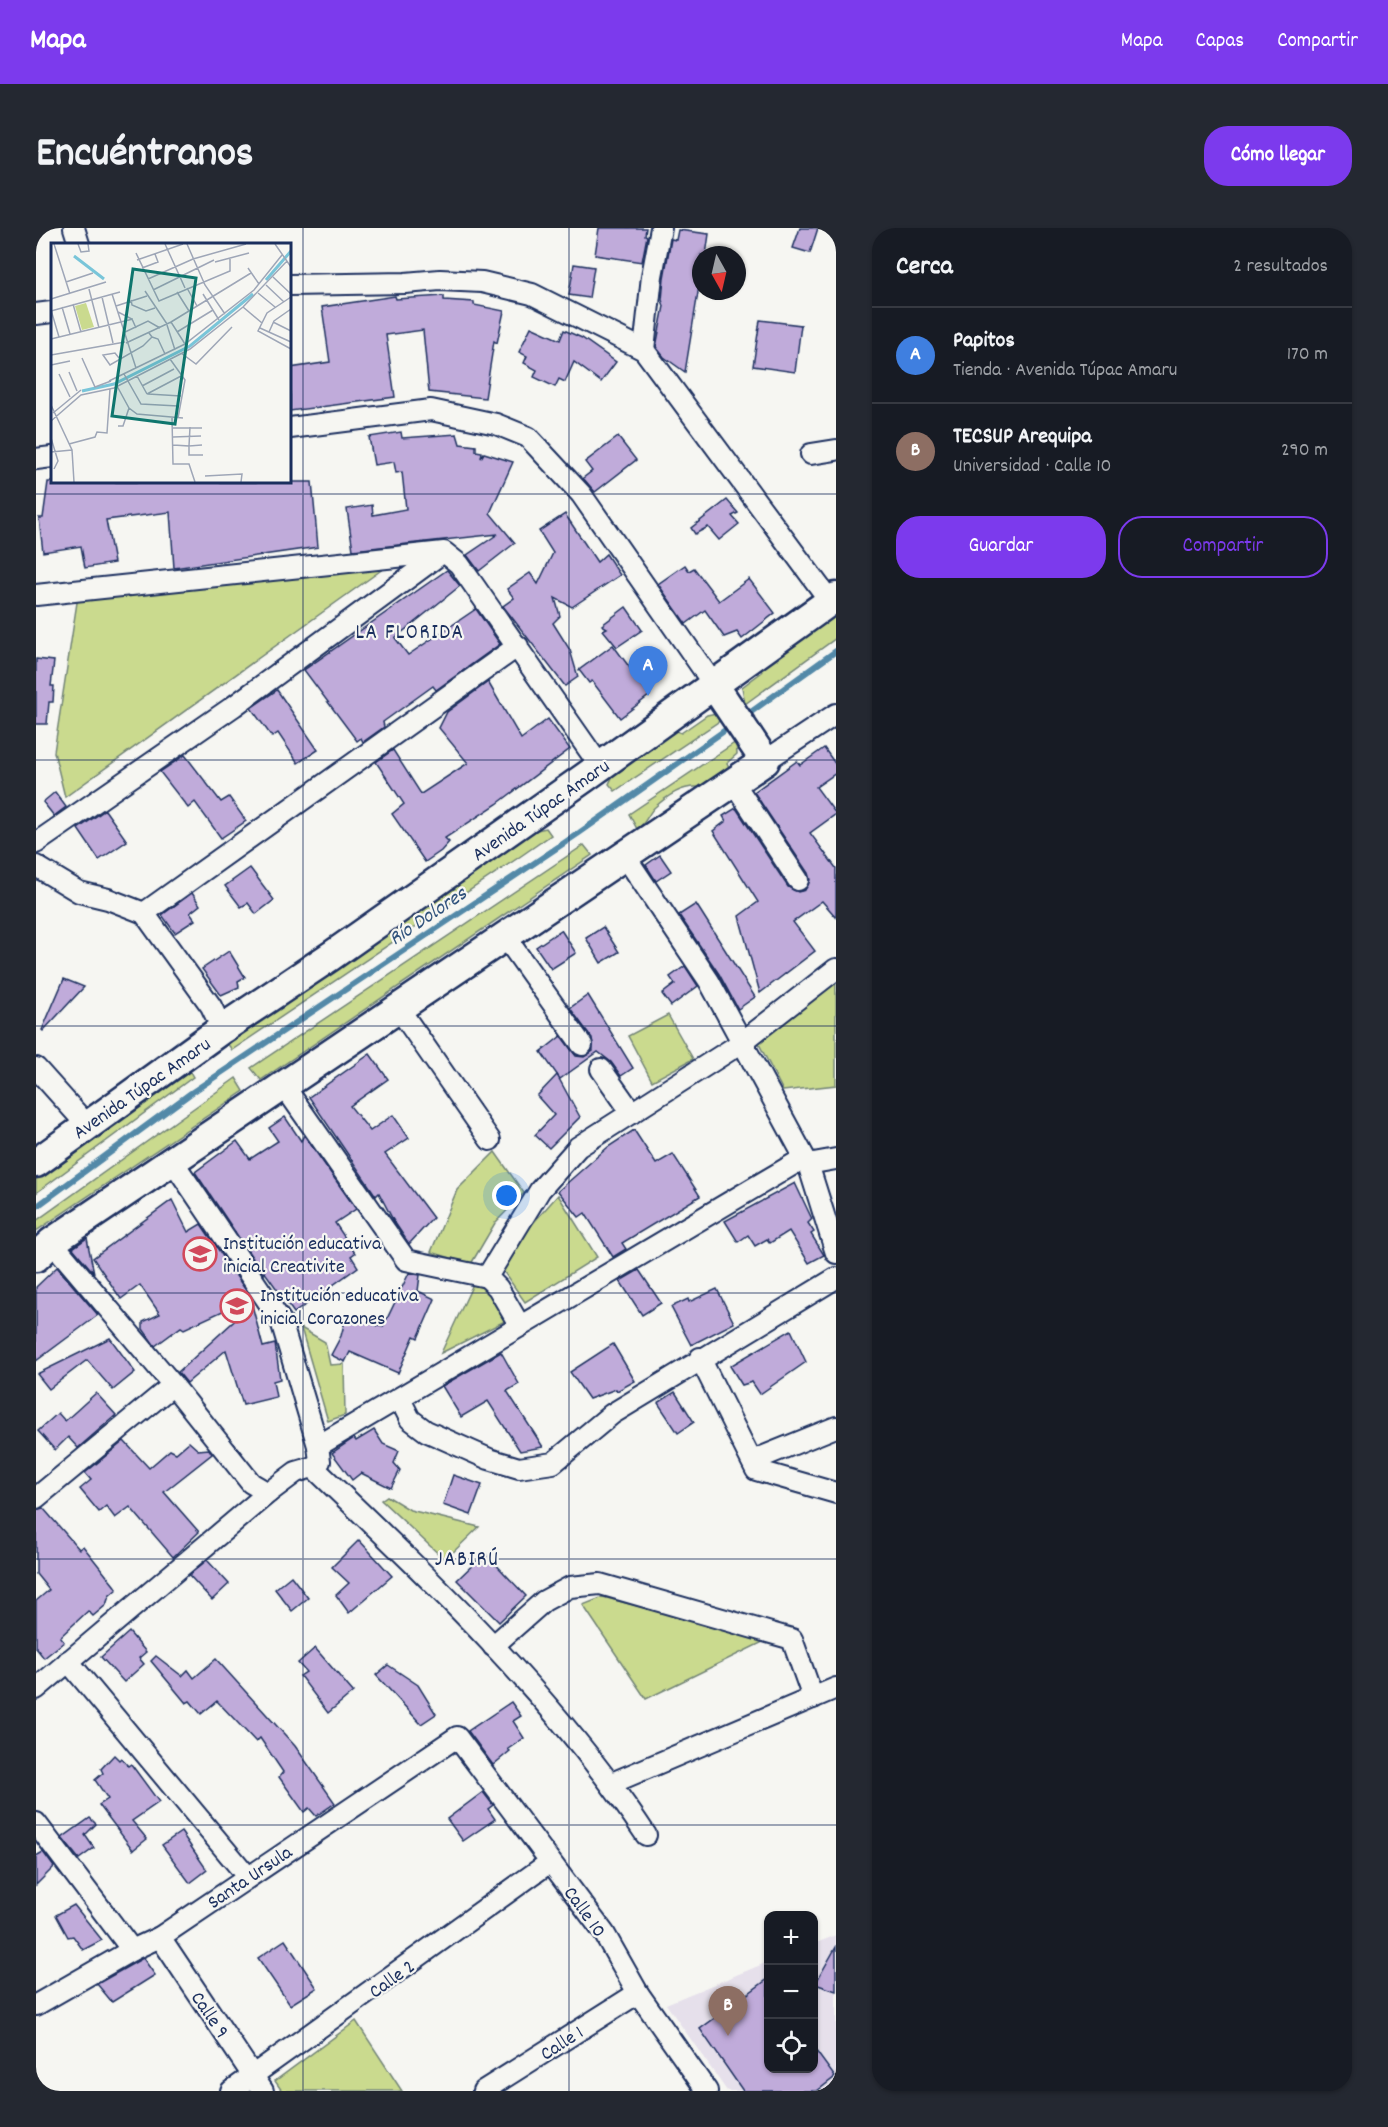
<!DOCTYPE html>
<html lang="es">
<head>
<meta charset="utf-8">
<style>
  :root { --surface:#171b24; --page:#242831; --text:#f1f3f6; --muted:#9ea1a6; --line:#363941; --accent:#7c3aed }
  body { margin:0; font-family:Dekko,sans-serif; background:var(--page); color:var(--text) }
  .controls { position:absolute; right:18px; bottom:18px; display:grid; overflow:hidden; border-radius:12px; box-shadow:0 2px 4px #0004 }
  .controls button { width:54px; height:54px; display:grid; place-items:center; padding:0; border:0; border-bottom:2px solid var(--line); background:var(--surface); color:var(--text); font:30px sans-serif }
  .compass { position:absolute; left:656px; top:18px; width:54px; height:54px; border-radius:50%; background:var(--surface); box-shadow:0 2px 4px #0004; rotate:172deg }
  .you { position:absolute; left:471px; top:968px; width:21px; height:21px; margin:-15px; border:4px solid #fff; border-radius:50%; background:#1a73e8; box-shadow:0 0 0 9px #1a73e833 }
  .badge { display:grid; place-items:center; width:39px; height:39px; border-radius:50%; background:var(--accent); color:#fff; font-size:20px; font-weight:700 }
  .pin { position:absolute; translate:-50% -50px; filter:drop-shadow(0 2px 3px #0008) }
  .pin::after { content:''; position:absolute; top:32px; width:21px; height:18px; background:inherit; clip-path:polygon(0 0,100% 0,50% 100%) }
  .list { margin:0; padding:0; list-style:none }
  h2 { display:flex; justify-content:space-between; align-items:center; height:78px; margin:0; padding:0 24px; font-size:26px }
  h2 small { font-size:20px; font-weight:400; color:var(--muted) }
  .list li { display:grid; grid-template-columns:39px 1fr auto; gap:18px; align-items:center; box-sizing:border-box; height:96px; padding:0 24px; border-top:2px solid var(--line) }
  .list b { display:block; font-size:22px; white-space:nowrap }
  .list p { margin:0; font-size:20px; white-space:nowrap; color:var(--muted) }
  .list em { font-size:20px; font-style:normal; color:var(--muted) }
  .actions { display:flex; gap:12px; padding:18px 24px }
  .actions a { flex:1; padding:14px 0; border:2px solid var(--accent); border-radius:24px; text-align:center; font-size:21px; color:var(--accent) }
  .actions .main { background:var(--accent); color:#fff }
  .icon { flex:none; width:33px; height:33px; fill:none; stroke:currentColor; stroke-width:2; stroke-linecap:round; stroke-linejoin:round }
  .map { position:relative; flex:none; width:800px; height:1863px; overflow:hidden; border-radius:24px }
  header { display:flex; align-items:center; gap:36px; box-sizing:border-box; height:84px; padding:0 30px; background:var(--accent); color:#fff }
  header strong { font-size:28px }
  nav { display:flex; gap:33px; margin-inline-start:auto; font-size:21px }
  .intro { display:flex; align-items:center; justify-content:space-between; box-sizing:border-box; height:144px; padding:0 36px }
  h1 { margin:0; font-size:42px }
  .button { padding:15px 27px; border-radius:24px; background:var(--accent); color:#fff; font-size:21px; font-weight:700 }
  main { display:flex; gap:36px; padding:0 36px }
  aside { flex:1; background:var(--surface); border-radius:24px; box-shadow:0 2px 4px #0004 }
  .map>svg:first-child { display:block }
</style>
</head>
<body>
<header>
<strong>Mapa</strong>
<nav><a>Mapa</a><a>Capas</a><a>Compartir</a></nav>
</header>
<div class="intro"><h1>Encuéntranos</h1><a class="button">Cómo llegar</a></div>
<main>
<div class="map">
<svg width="800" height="1863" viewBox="0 0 800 1863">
  <rect width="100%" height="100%" fill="#f6f6f2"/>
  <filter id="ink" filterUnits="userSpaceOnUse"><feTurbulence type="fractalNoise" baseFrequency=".0167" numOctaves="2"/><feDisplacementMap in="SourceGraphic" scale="12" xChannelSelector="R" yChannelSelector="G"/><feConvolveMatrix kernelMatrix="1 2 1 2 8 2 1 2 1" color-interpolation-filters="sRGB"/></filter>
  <g filter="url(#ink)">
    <path fill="#e6e0eb" d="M800,1707V1863H691L630,1776L732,1734V1840H778V1716Z"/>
    <g fill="#cada8e" stroke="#728476" stroke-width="1.5">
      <path d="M358,333L29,569L18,524L42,368Z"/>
      <path d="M800,383V410L709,476L706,459L726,444L722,437Z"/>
      <path d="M680,485L685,492L579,563L573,556L579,543L635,501L645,505L671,487Z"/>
      <path d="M700,514L701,526L691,535L696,545L671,561C652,554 633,566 619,579C612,585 610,596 601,601L593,586Z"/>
      <path d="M510,600L515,607L482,630L196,822L191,815L496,603Z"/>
      <path d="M548,617L556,627L225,852L215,840Z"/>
      <path d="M800,754V857L747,863L722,814Z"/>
      <path d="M632,787L657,831L616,853L592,808Z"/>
      <path d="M153,842L157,849L0,965V949Z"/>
      <path d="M200,850L208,863L0,1003V993Z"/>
      <path d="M459,924L488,965L459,995L435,1036L395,1024L421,962Z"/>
      <path d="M522,967L561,1029L489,1074L467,1043L483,1011Z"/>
      <path d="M437,1056L457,1064L471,1092L405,1125Z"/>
      <path d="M265,1100L289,1114L294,1137L308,1136L309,1187L292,1193Z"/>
      <path d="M351,1268L374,1282L443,1299L409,1332L345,1272Z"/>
      <path d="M567,1369L731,1412L610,1471L547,1377Z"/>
      <path d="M320,1793L366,1863H246L239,1853Z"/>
    </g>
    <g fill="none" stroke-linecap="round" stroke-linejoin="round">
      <g stroke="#5389a8" stroke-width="6">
        <path d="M708,489L800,423"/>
        <path d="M0,979L155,865L543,605L695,498"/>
      </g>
    </g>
    <g fill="#c0abda" stroke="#1b2f5e" stroke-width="1.5">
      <path d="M563,0H610L609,7L611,8L606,34L559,27Z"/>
      <path d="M764,0H782L774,25L757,20Z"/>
      <path d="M642,2L673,6L670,27H665V46L649,144L628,129L620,119L628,78L626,72L628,50L635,11L640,12Z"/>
      <path d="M538,36L558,39L553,70L533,67Z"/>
      <path d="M359,68L360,71L408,68V72L438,74V77L468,83L461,115L458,113L449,170L393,164L387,102L350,107L359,169L254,183V140L294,134L286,79Z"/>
      <path d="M724,92L765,97L759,144L717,138Z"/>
      <path d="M495,99L524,112L528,102L546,110L580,134L565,154L538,134L529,154L523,151L519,159L498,149L501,142L488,135L491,128L483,124Z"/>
      <path d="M365,204L366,210L421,206L424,216L440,218V223L446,224L445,230L448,225L477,234L454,285L479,315L443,343L431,327L462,306L317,322L311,281L336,277L337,287L370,281L366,244L360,245L358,234L338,237L333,209Z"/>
      <path d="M582,209L600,232L559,264L547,250L556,243L549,234Z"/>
      <path d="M12,254H276L282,319L138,340L134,284L70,292L78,335L49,340L45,318L7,324L3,290H7Z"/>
      <path d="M691,272L702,285L696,288L703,296L683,312L672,299L659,306L655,300Z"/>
      <path d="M529,286L561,334L570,326L584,347L536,379L519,370L524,388L517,395L534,422L542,449L529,458L467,378L478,370L471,361L494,345L502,356L517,325L503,303Z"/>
      <path d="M649,337L653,343L658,340L683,373L713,351L739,385L706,411L701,404L688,409L669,382L650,396L622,356Z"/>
      <path d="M411,342L424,358L359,410L372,427L440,381L464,416L400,462L397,458L347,494L348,499L327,514L325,510L321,513L268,442Z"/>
      <path d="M590,379L606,402L581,419L567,402L571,400L566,397Z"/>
      <path d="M577,417L614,467L584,490L556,453L553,455L543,442Z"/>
      <path d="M0,431L18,433L15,458H18L17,474H13L11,496H0Z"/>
      <path d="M452,454L485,511L512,491L534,521L461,576L409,610L413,614L405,623L389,634L356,586L368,576L340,534L357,522L385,566L432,535L403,500L411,484Z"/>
      <path d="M241,462L282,522L262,535L242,505L236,509L215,480Z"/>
      <path d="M788,520L800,537V545L780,559L800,586L774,605L800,640V689L786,673L757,694L779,723L724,765L703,688L722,674L677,603L690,593L687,588L700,580L752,659L762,664L769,662L774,652L772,645L718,564L761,533L764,537Z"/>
      <path d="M149,527L185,574L193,569L210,593L185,610L159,574L152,580L124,544Z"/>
      <path d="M19,564L30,579L18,588L7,574Z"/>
      <path d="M69,582L91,613L63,632L42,601Z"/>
      <path d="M624,627L635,643L620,653L610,637Z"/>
      <path d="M214,640L238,672L220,686L212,675L205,679L189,658Z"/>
      <path d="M156,665L164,677L154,685L159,692L139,705L126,687Z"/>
      <path d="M660,676L719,769L702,781L683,746L643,687Z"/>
      <path d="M567,699L583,724L565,735L550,710Z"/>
      <path d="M525,702L540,725L515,741L500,719Z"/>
      <path d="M193,723L209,749L202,753L203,759L185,767L166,741Z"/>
      <path d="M649,738L662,758L635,778L626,766L639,756L634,749Z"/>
      <path d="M28,751L48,759L7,803L6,802Z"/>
      <path d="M552,767L597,840L585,848L575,834L562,824L524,851L505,824L525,808L540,828L548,829L557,823L556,810L534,780Z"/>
      <path d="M334,826L352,851L314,878L334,903L357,887L373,910L349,926L397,990L373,1016L357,992L343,965L340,968L273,869Z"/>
      <path d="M521,847L544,889L513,920L499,907L518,887L501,868Z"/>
      <path d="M249,889L265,913L268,907L320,981L299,995L319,1025L315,1028L322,1039L258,1085L228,1043V1047L159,944L201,913L214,931L242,913L233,900Z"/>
      <path d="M598,902L620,936L637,926L664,968L586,1015L590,1021L577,1029L549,985L543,989L522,963L572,919Z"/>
      <path d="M759,955L776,991L772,995L778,1004L775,1006L788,1027L773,1035L753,1003L734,1015L731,1011L719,1018L712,1007L702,1014L689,993Z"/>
      <path d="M136,972L152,1004L165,996L215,1070L148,1101L145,1099L119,1118L107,1101V1094L124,1086L104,1057L85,1071L57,1030Z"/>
      <path d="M51,1010L53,1021L58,1045L37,1020Z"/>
      <path d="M21,1039L62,1087L0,1133V1059Z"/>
      <path d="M603,1042L625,1075L606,1087L584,1053Z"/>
      <path d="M373,1045L384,1047L382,1063L399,1071L382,1110L378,1108L362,1145L314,1124L309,1134L295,1127L305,1108L310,1089L347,1099Z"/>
      <path d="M681,1061L698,1095L655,1117L635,1079L652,1071L653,1074Z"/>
      <path d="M216,1077L227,1119L239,1116L244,1151L237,1153L240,1169L207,1177L190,1122L151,1155L142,1144Z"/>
      <path d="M755,1102L770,1134L724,1166L716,1154L706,1157L694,1138Z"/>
      <path d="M74,1110L99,1144L77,1162L51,1132L13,1161L1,1146Z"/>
      <path d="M577,1116L599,1153L581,1163L580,1161L553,1171L534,1144Z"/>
      <path d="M465,1124L483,1156L471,1163L507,1219L484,1223L452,1173L425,1189L406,1158Z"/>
      <path d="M639,1164L658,1194L642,1205L622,1175Z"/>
      <path d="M60,1165L80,1187L42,1220L32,1209L19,1222L2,1203L22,1185L29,1193Z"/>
      <path d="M338,1202L347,1216L363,1223L358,1235L364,1242L355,1260L325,1245L316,1252L296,1225L318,1210L320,1213Z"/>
      <path d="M88,1213L113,1240L134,1222L140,1225L153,1214L162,1222L173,1221L176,1226L128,1264L163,1304L137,1329L94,1279L79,1290L70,1278L63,1284L44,1261L55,1252L49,1245Z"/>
      <path d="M417,1247L446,1257L435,1287L407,1277Z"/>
      <path d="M7,1280L43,1321L47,1318L81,1361L73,1368L70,1377L57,1388L52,1383L24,1409L28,1414L8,1430L0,1420V1373L13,1362L0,1346V1282Z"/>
      <path d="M323,1312L356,1348L313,1385L300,1367L313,1355L296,1339Z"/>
      <path d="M449,1325L490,1368L463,1394L421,1352Z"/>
      <path d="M171,1332L193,1356L176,1372L153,1347Z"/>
      <path d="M255,1348L272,1370L256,1383L239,1361Z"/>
      <path d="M93,1404L110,1424L103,1430L108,1436L88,1454L65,1429Z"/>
      <path d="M279,1420L317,1464L292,1485L264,1448L270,1444L262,1435Z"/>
      <path d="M120,1428L146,1448L152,1442L158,1450L180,1431L259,1518L299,1575L280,1588L273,1580L268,1584L243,1549L247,1544L224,1510L220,1514L181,1473L165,1486L154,1473L150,1475L115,1433Z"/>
      <path d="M352,1437L382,1457L400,1486L385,1496L340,1447Z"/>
      <path d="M475,1474L485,1488L477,1493L488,1510L472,1521L474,1523L457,1537L432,1503Z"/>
      <path d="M78,1527L83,1532L85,1530L92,1538L95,1536L123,1574L96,1593L111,1611L97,1622L63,1577L72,1571L59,1552L67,1545L65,1541Z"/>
      <path d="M447,1564L457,1577L452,1581L459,1591L427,1613L411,1591Z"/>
      <path d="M54,1590L60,1596L49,1607L58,1620L43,1631L26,1610Z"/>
      <path d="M145,1604L171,1642L154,1655L126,1617Z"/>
      <path d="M7,1624L18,1639L0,1657V1628Z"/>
      <path d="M38,1677L66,1712L47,1722L37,1708L32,1709L20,1687Z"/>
      <path d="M249,1712L281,1760L254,1777L222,1730Z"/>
      <path d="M800,1719V1763L779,1756Z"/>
      <path d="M107,1730L119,1747L76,1774L61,1756Z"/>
      <path d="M732,1751V1840H777V1819L799,1849L781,1863H707L664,1801Z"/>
    </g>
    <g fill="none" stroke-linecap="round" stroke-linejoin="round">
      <defs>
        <g id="street">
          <path d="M38,0L43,16"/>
          <path d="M254,57L369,55L404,52L446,54L496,66L608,122L794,373"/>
          <path d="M0,86L16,84"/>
          <path d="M608,122L616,48L625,0"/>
          <path d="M254,200L395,182L460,196L492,209L545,266L678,457"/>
          <path d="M775,226L800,222"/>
          <path d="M0,231L16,229"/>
          <path d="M0,367L408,324L423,336L564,538"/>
          <path d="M729,533L800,486"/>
          <path d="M698,555L762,652"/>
          <path d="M0,615L198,478L406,325"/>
          <path d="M589,628L673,753L772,936L800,1025"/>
          <path d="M0,638L43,664L72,671L108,685L175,778L186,801"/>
          <path d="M108,685L482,418"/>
          <path d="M468,707L546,817"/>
          <path d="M363,781L454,912"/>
          <path d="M0,840L51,897"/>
          <path d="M565,841L596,885"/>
          <path d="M248,858L370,1032L451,1049"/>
          <path d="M772,936L800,931"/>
          <path d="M16,1014L137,1157L215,1255L232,1265L260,1244L277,1239L284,1233L282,1218L245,1093L136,932"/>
          <path d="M484,1098L462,1060L451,1049L504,962L542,919L705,815L800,741"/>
          <path d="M664,1130L720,1242L800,1265"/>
          <path d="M364,1171L374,1191L390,1203L453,1231L483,1240L517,1235L576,1186L800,1050"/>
          <path d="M282,1218L768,930"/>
          <path d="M716,1233L800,1199"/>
          <path d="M277,1239C396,1353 519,1469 610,1607"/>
          <path d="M0,1270L137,1157"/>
          <path d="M457,1418L508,1373L534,1359L564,1356L756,1411L777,1470"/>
          <path d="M32,1433L211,1648"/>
          <path d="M0,1461L232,1265"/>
          <path d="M576,1555L800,1460"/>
          <path d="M0,1595L96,1722"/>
          <path d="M124,1709L227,1863"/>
          <path d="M0,1777L96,1722L124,1709L421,1509L568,1705L602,1765L671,1863"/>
          <path d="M195,1863L514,1634"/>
          <path d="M447,1863L602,1765"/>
        </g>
        <g id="secondary">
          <path d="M0,935L186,801L295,728L548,550L800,369"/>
          <path d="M0,1029L16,1014L729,533L678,457"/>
        </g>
      </defs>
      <use href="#street" stroke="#1b2f5e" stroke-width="24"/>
      <use href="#secondary" stroke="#1b2f5e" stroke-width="33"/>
      <use href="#street" stroke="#f6f6f2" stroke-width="20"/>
      <use href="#secondary" stroke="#f6f6f2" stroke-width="28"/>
    </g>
  </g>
  <path fill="none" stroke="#1b2f5e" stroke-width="1.5" stroke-opacity="0.55" d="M267,0V1863M533,0V1863M0,266H800M0,532H800M0,798H800M0,1065H800M0,1331H800M0,1597H800"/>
  <defs>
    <symbol id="school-ring" viewBox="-11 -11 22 22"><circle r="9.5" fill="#f6f6f2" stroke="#d1495b" stroke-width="1.5"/><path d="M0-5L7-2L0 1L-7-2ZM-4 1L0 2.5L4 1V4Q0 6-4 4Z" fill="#d1495b"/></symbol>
  </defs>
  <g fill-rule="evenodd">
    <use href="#school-ring" x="145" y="1007" width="38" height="38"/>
    <use href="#school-ring" x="182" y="1059" width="38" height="38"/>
  </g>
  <g text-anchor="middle" stroke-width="4.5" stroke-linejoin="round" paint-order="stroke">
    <g font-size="20" fill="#1b2f5e" stroke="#f6f6f2">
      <text transform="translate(504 581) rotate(-35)" y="7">Avenida Túpac Amaru</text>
      <text transform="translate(105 859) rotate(-35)" y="7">Avenida Túpac Amaru</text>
      <text transform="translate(213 1648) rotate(-34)" y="7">Santa Ursula</text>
      <text transform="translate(550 1683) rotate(54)" y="7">Calle 10</text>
      <text transform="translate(355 1750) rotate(-36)" y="7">Calle 2</text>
      <text transform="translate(175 1786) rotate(56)" y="7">Calle 9</text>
      <text transform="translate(525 1814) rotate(-33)" y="7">Calle 1</text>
    </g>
    <g font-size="20" fill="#1b2f5e" stroke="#f6f6f2" text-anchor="start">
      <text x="187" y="1021">Institución educativa<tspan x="187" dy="23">inicial Creativite</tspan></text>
      <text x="224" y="1073">Institución educativa<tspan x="224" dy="23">inicial Corazones</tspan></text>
    </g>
    <g font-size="21" letter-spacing="1.5" fill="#1b2f5e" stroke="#f6f6f2">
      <text x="374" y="410">LA FLORIDA</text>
      <text x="431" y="1337">JABIRÚ</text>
    </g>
    <g font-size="21" font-style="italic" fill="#32547d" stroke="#f6f6f2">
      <text transform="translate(391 687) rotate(-34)" y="7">Río Dolores</text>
    </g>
  </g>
  <g transform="translate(15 15)">
    <rect width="240" height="240" fill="#f6f6f2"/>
    <path d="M35,60L43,84L31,87L24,63Z" fill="#cada8e"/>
    <path fill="none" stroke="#79c5d9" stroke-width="3" d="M23,13L53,36M215,37L240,8M31,148L63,141L139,103L202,51"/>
    <path fill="none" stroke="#9ea6b7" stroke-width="1.5" d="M3,1L19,51M27,1L30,9L38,8L37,1M114,1L134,45M136,1L154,42L174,71M224,1L240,24M85,10L108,58L179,28V15M86,17L132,1M164,19L198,10M91,25L107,19L104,11M197,25L208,41M222,34L240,51M97,36L142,16L195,1M15,39L42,30M215,42L233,59M136,45L146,63M38,46L48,85M102,47L163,17M94,48L116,81M126,49L138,68M207,50L224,64M61,51L85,125M152,51L168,77M51,54L62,100M240,54L216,70L207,88L240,106M0,56L55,39M80,57L81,62L95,68L104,65M22,61L30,89M65,63L96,53M11,64L19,91M192,64L211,80M0,67L8,94M0,68L69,49M67,69L81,76L85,85M120,79L200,30M222,79L240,88M116,82L124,107M209,85L240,99M126,89L162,67M218,89L223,78L240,66M72,90L97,78L109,85M101,94L107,96L114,111M0,96L82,76M75,100L120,79L134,101M130,110L145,121L181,84M0,112L74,99M31,115L44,144L60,138M68,115L64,110L52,112L59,122L92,103L101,94L98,90M119,116L134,137L127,175M0,122L19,118M18,129L26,148M8,131L19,154M73,131L90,161L127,163M86,133L96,151M58,138L134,101L203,47L231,12M66,143L78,165L86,171L132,175M91,143L123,126M96,151L132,132M97,151L130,153M0,162L21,207L23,239M2,170L30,147M121,175L122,221H138L144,239M0,178L30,152L63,145L139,106L192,64L236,18M67,183H72L78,165M139,184L138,203L151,202M122,185H151M122,194L150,193M0,195L7,218L3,226M18,201L44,194L46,189L56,190L59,146M122,202L138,203V212H152M0,209L21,207M154,233L191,231L190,239"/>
    <path fill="#0f766e" fill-opacity="0.15" stroke="#0f766e" stroke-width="3" d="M82,26L145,35L124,181L61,173Z"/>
    <rect width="240" height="240" fill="none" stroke="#1b2f5e" stroke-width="3"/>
  </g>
</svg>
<div class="controls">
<button>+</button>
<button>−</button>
<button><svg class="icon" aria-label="locate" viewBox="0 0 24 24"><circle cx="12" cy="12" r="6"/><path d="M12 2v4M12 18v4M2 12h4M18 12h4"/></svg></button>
</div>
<svg class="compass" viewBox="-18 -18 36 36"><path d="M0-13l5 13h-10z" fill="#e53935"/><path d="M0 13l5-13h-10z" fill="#9ea1a6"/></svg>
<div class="you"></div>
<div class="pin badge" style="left:612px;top:468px;background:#3f7fe0">A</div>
<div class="pin badge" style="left:692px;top:1808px;background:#8d6e63">B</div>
</div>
<aside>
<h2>Cerca<small>2 resultados</small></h2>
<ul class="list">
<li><span class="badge" style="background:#3f7fe0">A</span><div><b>Papitos</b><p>Tienda · Avenida Túpac Amaru</p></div><em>170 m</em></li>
<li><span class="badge" style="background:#8d6e63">B</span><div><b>TECSUP Arequipa</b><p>Universidad · Calle 10</p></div><em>290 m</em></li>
</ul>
<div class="actions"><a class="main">Guardar</a><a>Compartir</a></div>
</aside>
</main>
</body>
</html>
